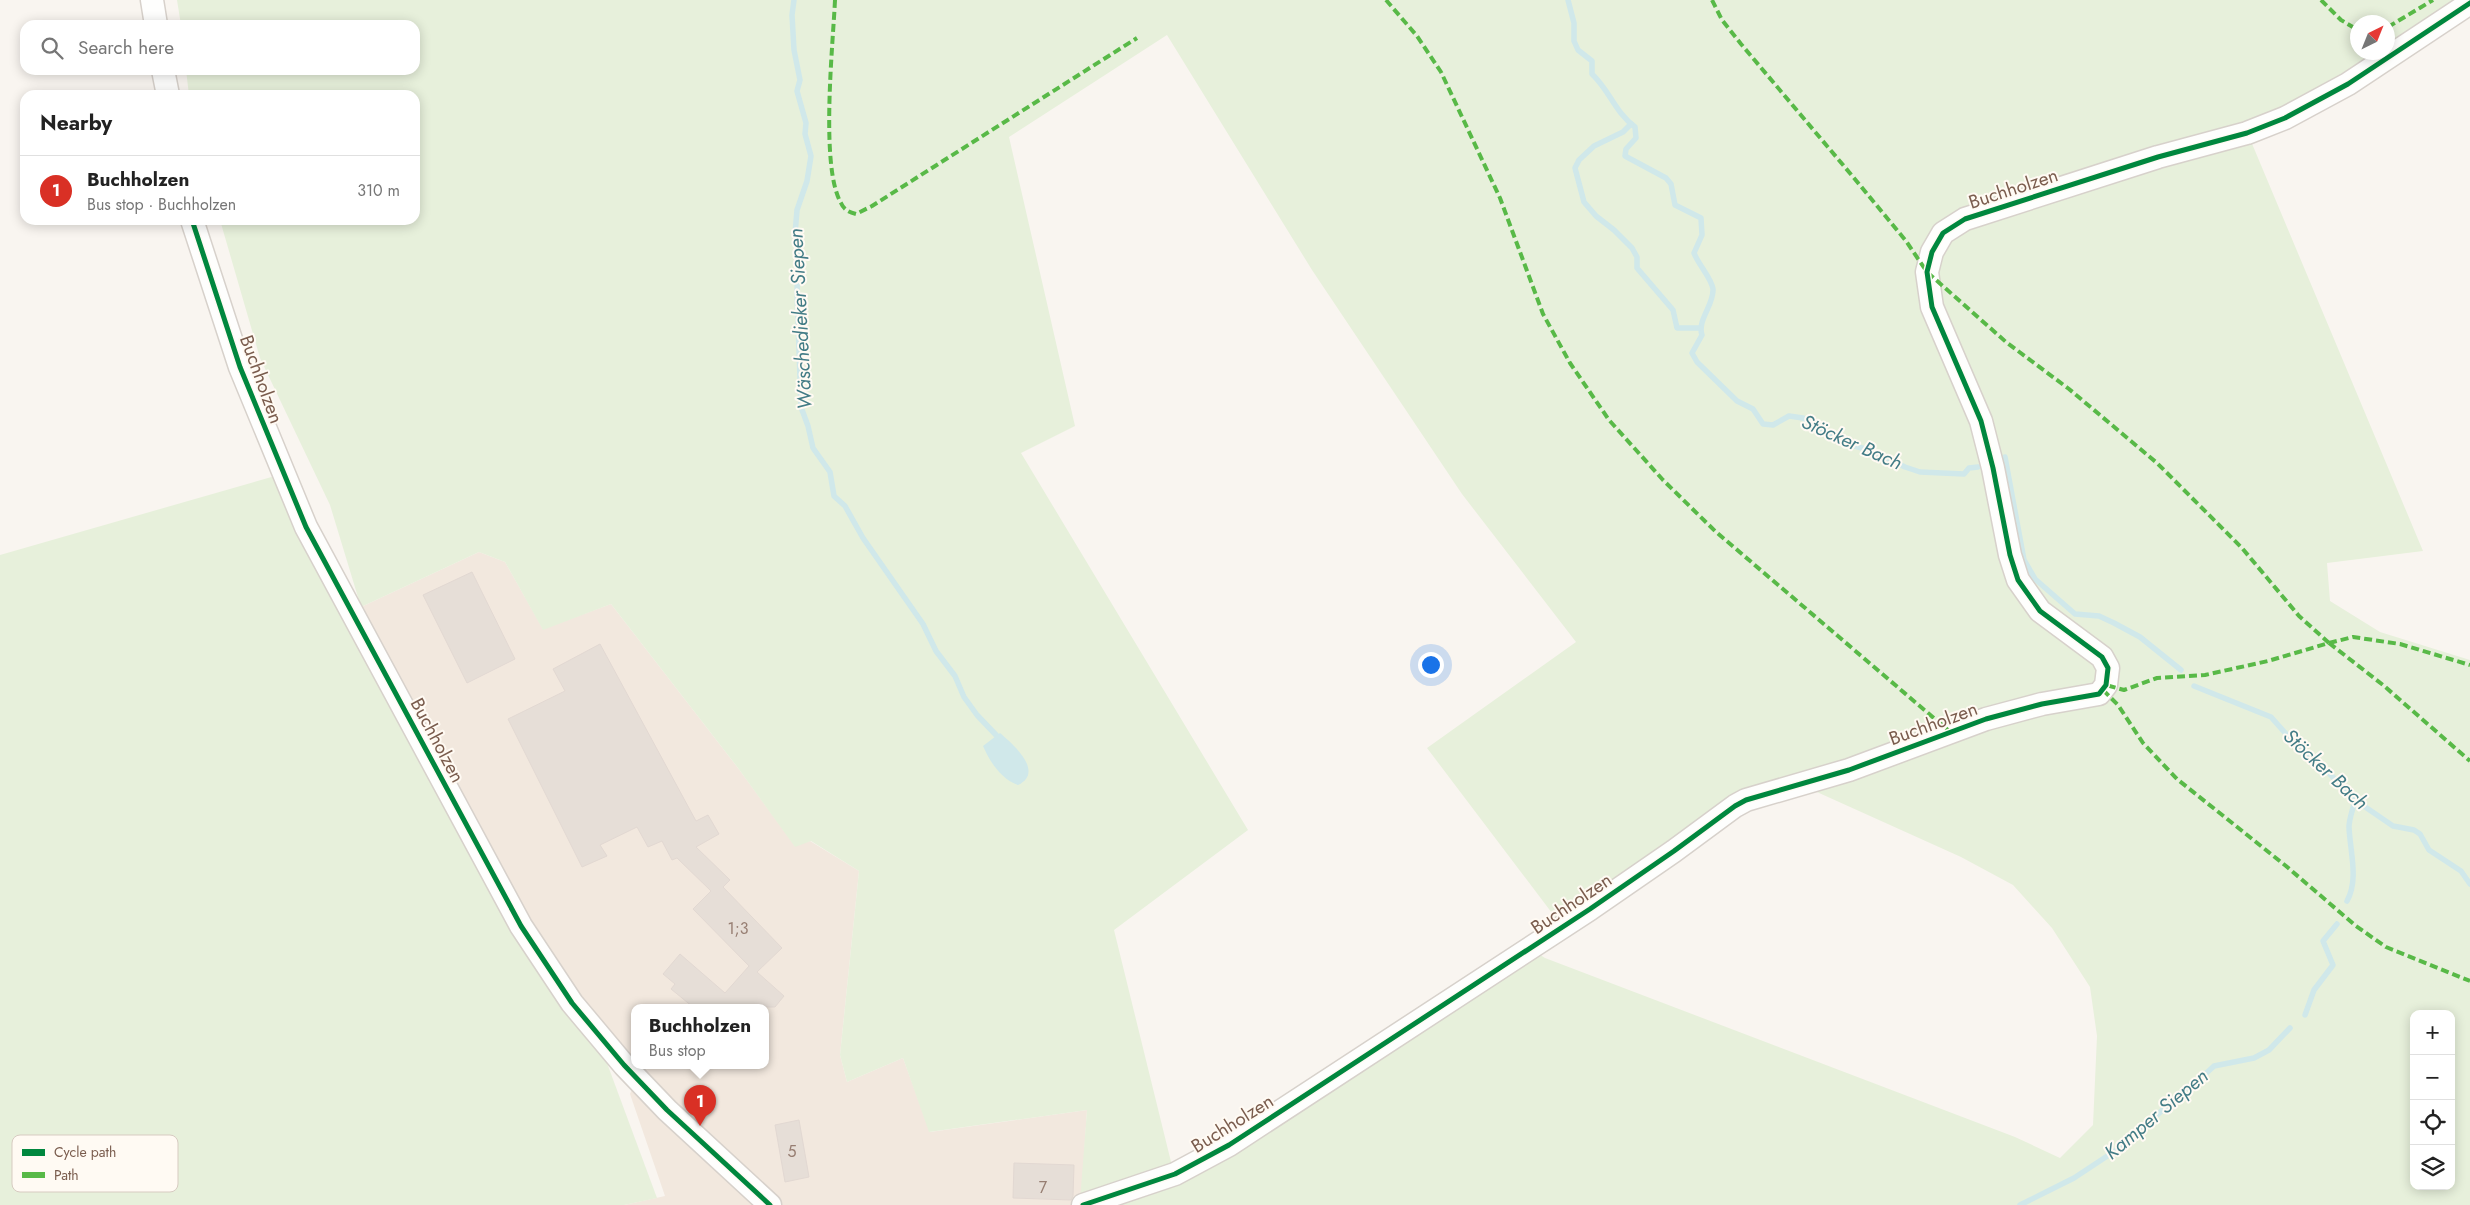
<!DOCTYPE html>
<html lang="en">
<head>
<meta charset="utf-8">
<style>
  :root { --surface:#fff; --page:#f2f2f2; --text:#222; --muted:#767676; --line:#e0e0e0; --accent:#d93025 }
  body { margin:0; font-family:Jost,sans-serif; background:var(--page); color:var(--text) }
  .controls { position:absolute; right:15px; bottom:15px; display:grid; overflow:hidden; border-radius:10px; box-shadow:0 2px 12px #0003 }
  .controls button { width:45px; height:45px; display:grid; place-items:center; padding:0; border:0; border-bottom:1px solid var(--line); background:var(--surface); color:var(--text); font:25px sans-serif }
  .compass { position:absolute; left:2350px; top:15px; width:45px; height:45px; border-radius:50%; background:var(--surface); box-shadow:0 2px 12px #0003; rotate:43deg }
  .you { position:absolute; left:1430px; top:664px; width:18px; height:18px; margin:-12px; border:4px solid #fff; border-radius:50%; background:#1a73e8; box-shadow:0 0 0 8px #1a73e833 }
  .badge { display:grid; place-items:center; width:32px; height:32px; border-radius:50%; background:var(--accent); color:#fff; font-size:16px; font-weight:700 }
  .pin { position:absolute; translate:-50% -41px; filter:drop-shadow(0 1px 2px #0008) }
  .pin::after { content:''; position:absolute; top:26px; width:18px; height:15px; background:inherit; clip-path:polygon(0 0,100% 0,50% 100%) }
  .popup { position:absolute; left:631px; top:1004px; width:138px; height:65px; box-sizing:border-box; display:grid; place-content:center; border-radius:10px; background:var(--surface); filter:drop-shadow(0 1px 4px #0005); font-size:16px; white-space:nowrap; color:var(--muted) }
  .popup b { font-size:19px; color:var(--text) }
  .popup::after { content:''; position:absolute; left:50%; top:100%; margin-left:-10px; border:10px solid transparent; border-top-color:var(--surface) }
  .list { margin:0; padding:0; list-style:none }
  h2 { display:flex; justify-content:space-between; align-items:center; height:65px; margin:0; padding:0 20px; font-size:21px }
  h2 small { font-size:16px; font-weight:400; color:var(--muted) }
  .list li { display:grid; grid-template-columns:32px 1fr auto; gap:15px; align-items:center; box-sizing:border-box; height:70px; padding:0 20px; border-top:1px solid var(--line) }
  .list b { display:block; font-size:19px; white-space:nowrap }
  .list p { margin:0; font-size:16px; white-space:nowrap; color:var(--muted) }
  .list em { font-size:16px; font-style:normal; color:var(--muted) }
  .icon { flex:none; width:28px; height:28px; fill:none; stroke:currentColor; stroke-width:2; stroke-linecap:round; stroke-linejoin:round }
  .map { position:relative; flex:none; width:2470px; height:1205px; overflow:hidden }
  .search { position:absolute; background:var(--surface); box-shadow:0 2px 12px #0003; left:20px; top:20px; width:400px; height:55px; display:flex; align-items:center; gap:12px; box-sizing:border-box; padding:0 18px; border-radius:15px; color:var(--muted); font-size:19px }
  .panel { position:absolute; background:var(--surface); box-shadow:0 2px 12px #0003; left:20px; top:90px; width:400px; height:135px; border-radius:15px }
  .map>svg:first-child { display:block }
</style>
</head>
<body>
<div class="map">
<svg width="2470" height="1205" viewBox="0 0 2470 1205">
  <rect width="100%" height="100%" fill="#f9f5f0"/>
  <path fill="#f2e8de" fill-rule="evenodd" d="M479,552L505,562L543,629L611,604L738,768L795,846L810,841L859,871L840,1055L847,1082L903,1058L930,1132L1087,1110L1081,1205H624L665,1196L630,1094L638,1074L561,979L361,607ZM635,1007H765V1065H635Z"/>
  <g fill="#e7f0db" fill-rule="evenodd">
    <path d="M177,0H2467L2388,51V22H2358V52L2386,53C2341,82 2294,106 2245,127L2423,551L2327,563L2330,601L2380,632L2470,660V1205H1100L1178,1178L1230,1150L1534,951L1545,958L2015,1137L2060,1158L2093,1125L2097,1036L2090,987L2052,928L2013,885L1961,857L1808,788L1806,777L1758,788L1736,797L1652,860L1558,921L1427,748L1576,642L1462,494L1312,270L1167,35L1009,137L1075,426L1021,453L1248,830L1114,930L1173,1170L1080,1201L1087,1110L929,1132L903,1058L847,1082L840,1055L859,871L811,841L795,847L738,768L611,604L543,630L505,562L479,552L361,607L330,505L260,358L220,220H415V95H189L186,70H415V25H181ZM2414,1014H2451V1186H2414Z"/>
    <path d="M275,476L604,1055L657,1198L624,1205H0V555Z"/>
  </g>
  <path fill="#d0e8ea" d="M1000,733C1013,744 1045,772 1018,785C1001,779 990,762 983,746Z"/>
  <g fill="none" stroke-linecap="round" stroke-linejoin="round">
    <g stroke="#d0e8ea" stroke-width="5.5">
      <path d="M794,0L792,15L794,50L800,80L797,91L806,123L805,134L811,156L807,181L797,210L795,234L798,257L797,292L801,407L808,426L813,448L830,472L834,496L845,506L863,538L923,624L936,651L955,676L964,697L977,715L997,736"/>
      <path d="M1568,0L1574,23V41L1578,50L1592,61V74C1610,91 1614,111 1635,127L1636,138L1626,149L1625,156L1666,178L1671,184L1675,205L1701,218L1702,235L1694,253C1698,264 1712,279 1713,289C1714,305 1697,320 1702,335L1692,353L1697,362L1737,401L1753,409L1763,424L1773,425L1789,416L1803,418L1851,445L1869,450L1905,467L1920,472L1964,474L1969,468L1978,467"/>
      <path d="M1631,124L1623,132L1594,146L1579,160L1575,168L1584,202L1596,216L1614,230L1632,248L1637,257V268L1673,310L1677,328H1699"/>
      <path d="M2005,457L2024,560L2035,579L2075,614L2099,616L2114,623L2140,637L2181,670"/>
      <path d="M2194,686L2271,717L2302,752L2326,770L2355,800L2393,826L2414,830L2420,834L2429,850L2461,871L2470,884"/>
      <path d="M2347,901C2359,880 2350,851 2349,827C2349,819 2353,809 2355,800"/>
      <path d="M2305,1015L2314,990L2333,965L2323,941L2337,924"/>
      <path d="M2020,1205L2074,1178L2127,1143L2185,1089L2200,1079L2214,1066L2254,1058L2269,1050L2290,1028"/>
    </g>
  </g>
  <g fill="#e6ded7" stroke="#e2d8d2">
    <path d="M472,572L515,659L467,683L423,595Z"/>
    <path d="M600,644L696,821L708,815L719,834L696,847L730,880L723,887L782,948L757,972L784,996L775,1007H693L671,989L675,984L663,974L680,954L725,993L749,966L693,909L711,891L677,858L672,860L662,841L648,847L637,827L600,845L607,856L582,867L508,719L565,691L553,669Z"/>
    <path d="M799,1120L809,1177L785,1182L775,1125Z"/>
    <path d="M1014,1163L1074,1165L1073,1196L1071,1200L1013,1198Z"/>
  </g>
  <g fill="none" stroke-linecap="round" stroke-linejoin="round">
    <defs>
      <g id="minor">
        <path d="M152,0L156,25"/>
        <path d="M163,70L168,95"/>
        <path d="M192,220L240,367L306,527L521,926L572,1003L624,1065L667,1110L770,1205"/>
        <path d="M1083,1205L1175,1174L1229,1145L1590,909L1674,851L1735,806L1746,800L1849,770L1986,719L2042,704L2099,694L2106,685L2108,668L2102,657L2040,611L2018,580L2010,555L1993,468L1981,421L1932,307L1927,272L1932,252L1943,233L1965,219L2158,157L2247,133L2285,118L2348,84L2470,3"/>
      </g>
    </defs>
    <use href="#minor" stroke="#d7d1cb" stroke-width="25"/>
    <use href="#minor" stroke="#fefefd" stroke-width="22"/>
    <g stroke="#58b947" stroke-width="4" stroke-dasharray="8 4" stroke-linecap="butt">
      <path d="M835,0C833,45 820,167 841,203C844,210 849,212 856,214L872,206L1137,38"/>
      <path d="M1386,0L1417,36L1441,72L1500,198L1543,314L1570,363L1609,420L1663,480L1715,531L1949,731"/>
      <path d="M1712,0L1722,20L1741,44L1854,178L1906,241L1927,272L2006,342L2069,389L2157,463L2242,548L2299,616L2329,643L2268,661L2205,675L2157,678L2124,690L2106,685"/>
      <path d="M2321,0L2341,20L2358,30"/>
      <path d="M2388,27L2433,0"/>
      <path d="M2329,643L2383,685L2470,761"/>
      <path d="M2329,643L2353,637L2400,644L2470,665"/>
      <path d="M2103,690L2118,705L2143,743L2177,779L2286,866L2356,926L2386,947L2470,981"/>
    </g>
    <defs>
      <g id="cycleway">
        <path d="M192,220L240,367L306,527L521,926L572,1003L624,1065L667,1110L770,1205"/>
        <path d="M1083,1205L1175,1174L1229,1145L1590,909L1674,851L1735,806L1746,800L1849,770L1986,719L2042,704L2099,694L2106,685L2108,668L2102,657L2040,611L2018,580L2010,555L1993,468L1981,421L1932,307L1927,272L1932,252L1943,233L1965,219L2158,157L2247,133L2285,118L2348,84L2470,3"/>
      </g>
    </defs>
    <use href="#cycleway" stroke="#fffaf3" stroke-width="8"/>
    <use href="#cycleway" stroke="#00873e" stroke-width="5"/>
  </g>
  <g text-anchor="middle" stroke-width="4" stroke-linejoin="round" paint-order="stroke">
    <g font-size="16" fill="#977e72">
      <text x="738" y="934">1;3</text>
      <text x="792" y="1157">5</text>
      <text x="1043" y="1193">7</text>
    </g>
    <g font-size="19" fill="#7a5c4d" stroke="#fffaf3">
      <text transform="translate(2013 188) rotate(-18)" y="7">Buchholzen</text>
      <text transform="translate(262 379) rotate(70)" y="7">Buchholzen</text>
      <text transform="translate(1933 723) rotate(-20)" y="7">Buchholzen</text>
      <text transform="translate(438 740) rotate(62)" y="7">Buchholzen</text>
      <text transform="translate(1571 903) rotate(-34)" y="7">Buchholzen</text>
      <text transform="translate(1232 1123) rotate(-32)" y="7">Buchholzen</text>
    </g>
    <g font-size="20" font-style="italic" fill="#437c86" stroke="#fffaf3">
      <text transform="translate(800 319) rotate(-93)" y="7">Wäschedieker Siepen</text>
      <text transform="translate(1852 442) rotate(24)" y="7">Stöcker Bach</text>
      <text transform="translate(2326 769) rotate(43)" y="7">Stöcker Bach</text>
      <text transform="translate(2156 1114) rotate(-40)" y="7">Kamper Siepen</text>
    </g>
  </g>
  <rect x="12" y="1135" width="166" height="57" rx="8" fill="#fffaf3" stroke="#d7cbc1" stroke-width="1"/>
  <rect x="22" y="1149" width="23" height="7" fill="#00873e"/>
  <rect x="22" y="1172" width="23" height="6" fill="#58b947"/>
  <g font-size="14" fill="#7a5c4d">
    <text x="54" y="1157">Cycle path</text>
    <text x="54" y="1180">Path</text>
  </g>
</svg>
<div class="controls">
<button>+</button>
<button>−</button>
<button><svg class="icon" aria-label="locate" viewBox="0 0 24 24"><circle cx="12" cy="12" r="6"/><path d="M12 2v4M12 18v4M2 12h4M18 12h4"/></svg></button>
<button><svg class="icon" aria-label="layers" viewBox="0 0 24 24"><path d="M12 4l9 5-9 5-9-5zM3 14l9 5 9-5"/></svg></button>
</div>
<svg class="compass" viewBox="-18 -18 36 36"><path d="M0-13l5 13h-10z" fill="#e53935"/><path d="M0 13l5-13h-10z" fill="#767676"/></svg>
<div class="you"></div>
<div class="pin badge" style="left:700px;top:1126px">1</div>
<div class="popup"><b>Buchholzen</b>Bus stop</div>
<div class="search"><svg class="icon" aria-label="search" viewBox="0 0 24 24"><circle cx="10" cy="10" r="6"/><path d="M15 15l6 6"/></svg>Search here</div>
<section class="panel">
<h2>Nearby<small></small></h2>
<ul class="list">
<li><span class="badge">1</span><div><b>Buchholzen</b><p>Bus stop · Buchholzen</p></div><em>310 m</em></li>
</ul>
</section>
</div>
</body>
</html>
